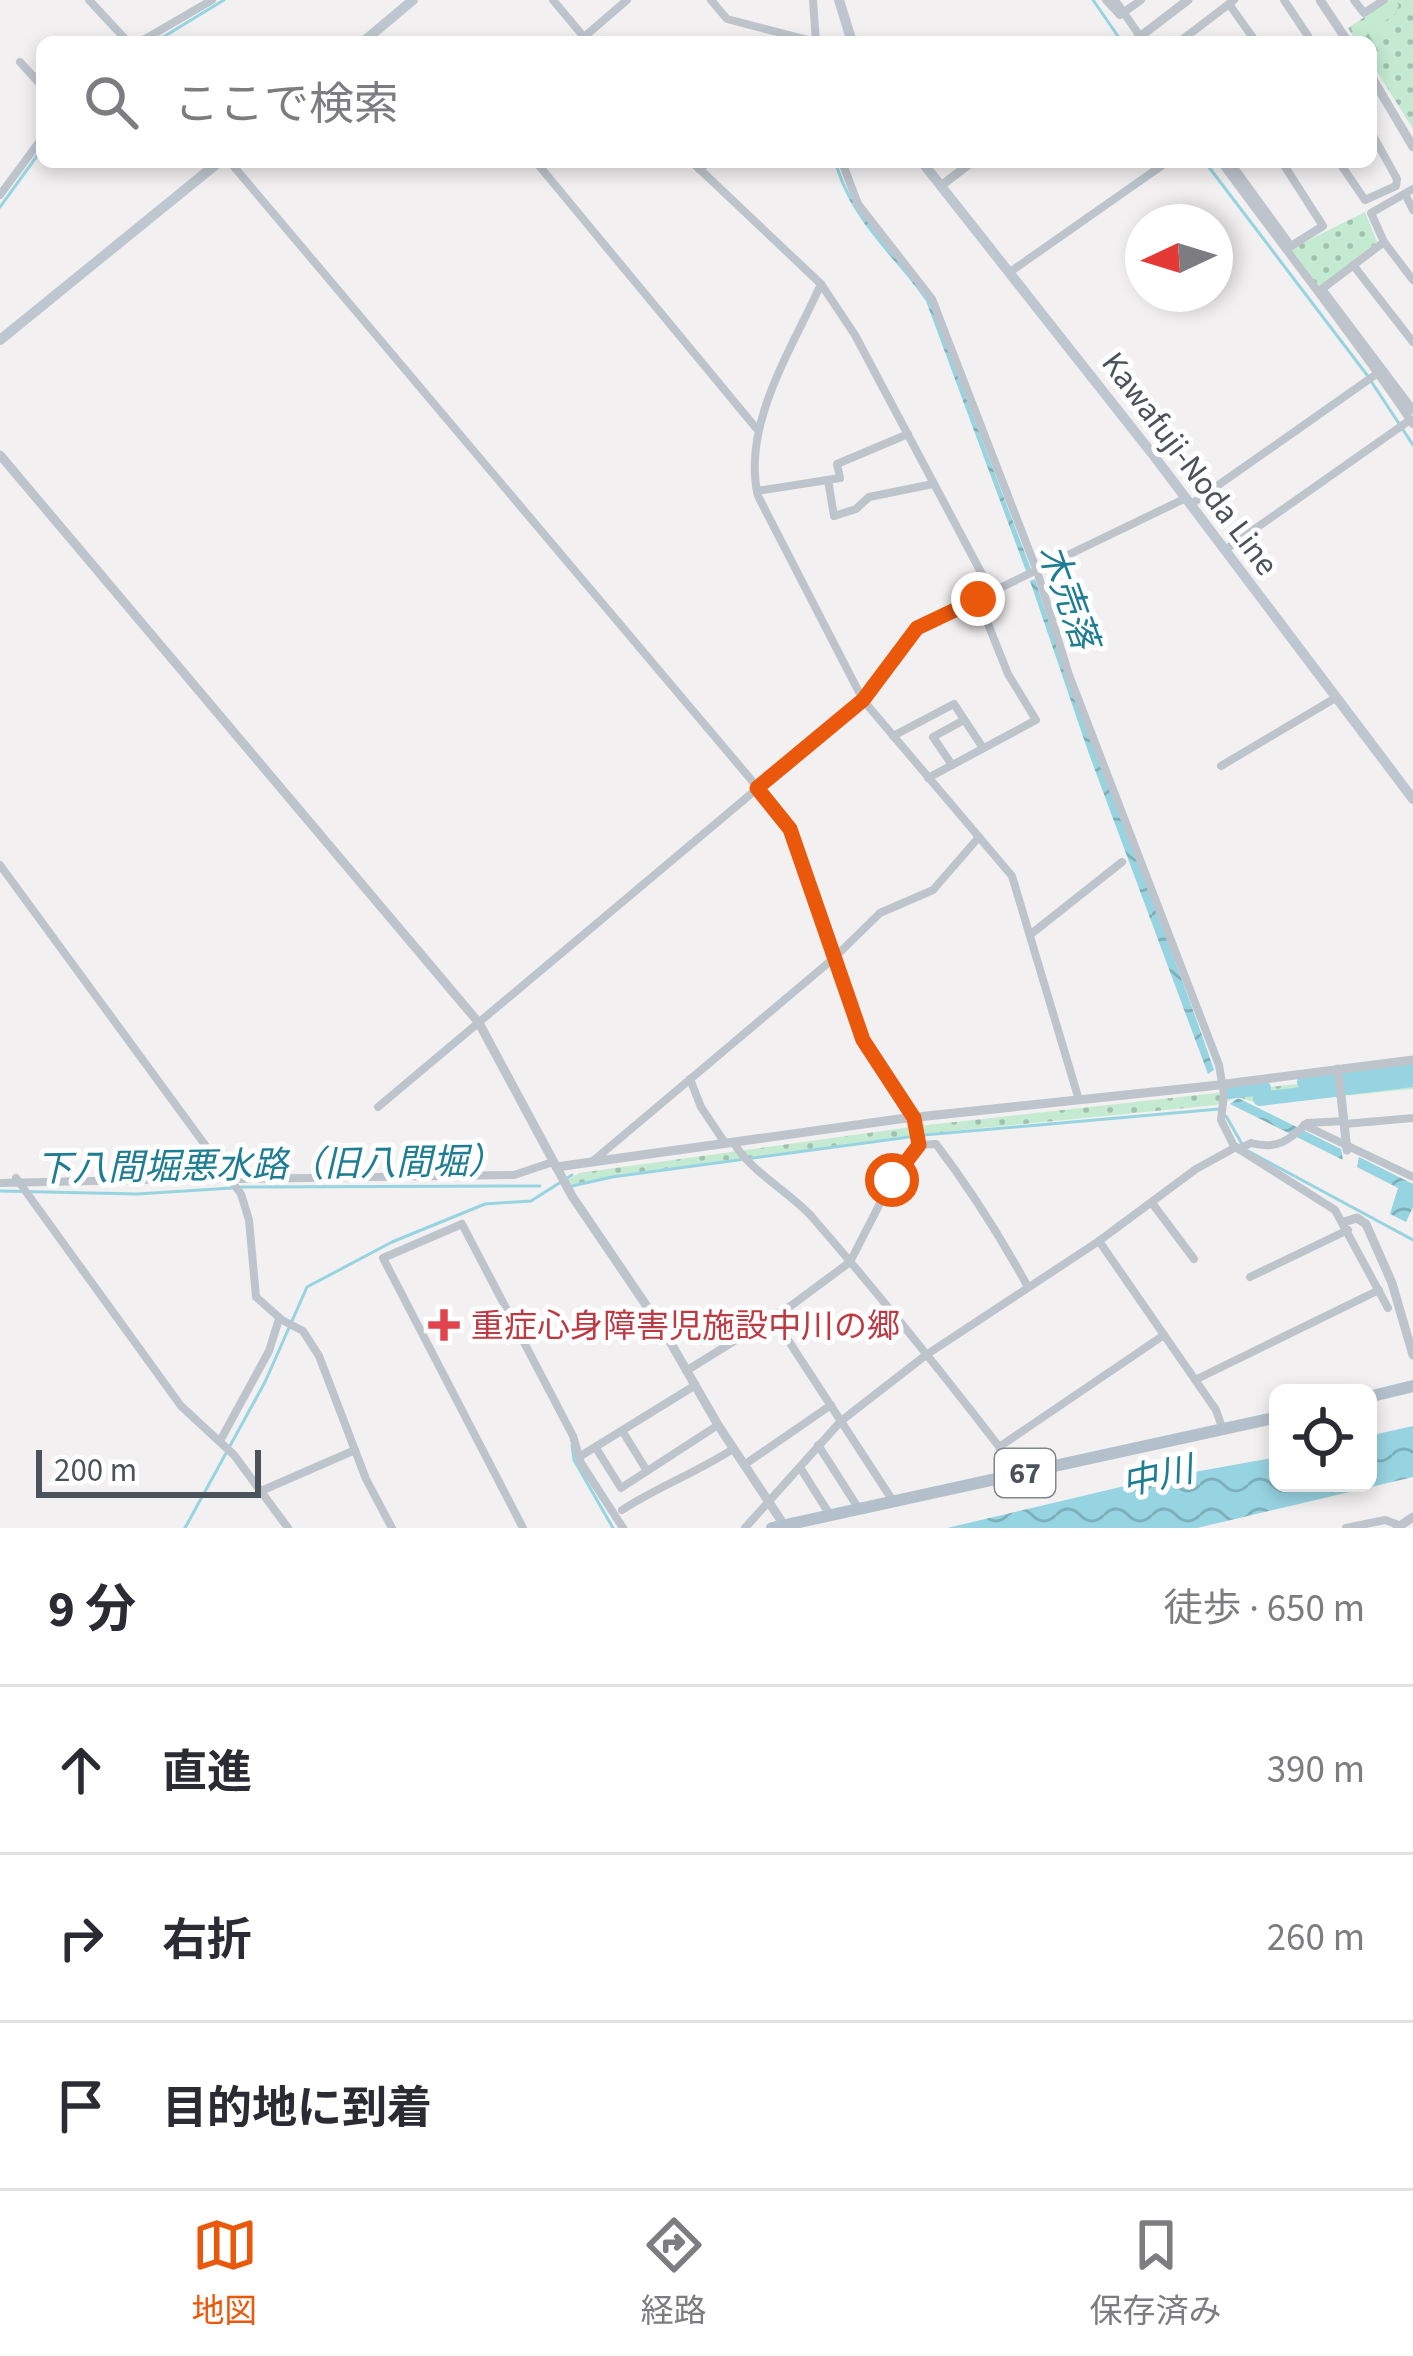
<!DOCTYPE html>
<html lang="ja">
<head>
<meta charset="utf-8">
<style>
  :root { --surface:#fff; --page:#f7f7f7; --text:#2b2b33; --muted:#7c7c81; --line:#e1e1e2; --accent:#ea580c }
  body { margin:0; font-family:"Source Sans 3","Noto Sans JP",sans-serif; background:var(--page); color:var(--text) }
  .controls { position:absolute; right:36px; bottom:36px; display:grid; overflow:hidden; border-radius:18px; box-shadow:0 6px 18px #0003 }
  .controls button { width:108px; height:108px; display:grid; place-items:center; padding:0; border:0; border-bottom:3px solid var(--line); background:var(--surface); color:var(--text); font:60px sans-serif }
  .compass { position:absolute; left:1125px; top:204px; width:108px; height:108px; border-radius:50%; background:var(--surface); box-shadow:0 6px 18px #0003; rotate:266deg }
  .scale { position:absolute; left:36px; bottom:30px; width:225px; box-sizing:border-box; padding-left:12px; border:6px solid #4a535b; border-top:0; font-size:33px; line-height:42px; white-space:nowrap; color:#4a535b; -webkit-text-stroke:9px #fff; paint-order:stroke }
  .stop { position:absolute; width:36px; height:36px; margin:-27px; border:9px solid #ea580c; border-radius:50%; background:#fff }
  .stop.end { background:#ea580c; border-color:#fff; box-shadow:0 3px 12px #0008 }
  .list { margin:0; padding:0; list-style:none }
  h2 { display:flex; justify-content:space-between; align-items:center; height:156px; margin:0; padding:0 48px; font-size:51px }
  h2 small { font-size:39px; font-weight:400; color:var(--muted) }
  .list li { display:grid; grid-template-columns:78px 1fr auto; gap:36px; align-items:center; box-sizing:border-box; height:168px; padding:0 48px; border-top:3px solid var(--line) }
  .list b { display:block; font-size:45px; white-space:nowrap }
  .list em { font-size:39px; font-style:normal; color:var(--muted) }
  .icon { flex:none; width:66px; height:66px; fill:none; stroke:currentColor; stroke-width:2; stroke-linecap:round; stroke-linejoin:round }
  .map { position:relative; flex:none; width:1413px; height:1528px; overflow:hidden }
  .search { position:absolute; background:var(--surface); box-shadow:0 6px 18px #0003; left:36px; right:36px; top:36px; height:132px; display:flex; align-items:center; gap:30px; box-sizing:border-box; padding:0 42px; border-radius:18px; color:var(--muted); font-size:45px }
  .sheet { height:660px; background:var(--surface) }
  nav { display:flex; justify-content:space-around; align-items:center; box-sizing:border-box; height:168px; border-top:3px solid var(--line); background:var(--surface); font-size:33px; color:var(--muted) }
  nav a { display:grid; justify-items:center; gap:6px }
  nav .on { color:var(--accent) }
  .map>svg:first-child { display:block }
</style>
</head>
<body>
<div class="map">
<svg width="1413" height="1528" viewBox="0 0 1413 1528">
  <defs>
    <pattern id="green-dots" width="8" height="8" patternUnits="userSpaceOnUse" patternTransform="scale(3)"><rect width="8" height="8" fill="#c4ead2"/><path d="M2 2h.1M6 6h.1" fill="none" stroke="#a1c0ad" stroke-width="1.8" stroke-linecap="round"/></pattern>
    <pattern id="forest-firs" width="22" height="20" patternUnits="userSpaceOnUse" patternTransform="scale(3)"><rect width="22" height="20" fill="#c4ead2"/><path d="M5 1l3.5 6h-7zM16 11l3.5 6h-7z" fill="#a1c0ad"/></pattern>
    <pattern id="water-waves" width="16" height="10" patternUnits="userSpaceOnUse" patternTransform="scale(3)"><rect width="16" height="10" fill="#97d4e1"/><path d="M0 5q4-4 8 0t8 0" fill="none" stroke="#7dafb9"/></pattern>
  </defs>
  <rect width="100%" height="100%" fill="#f2f0f0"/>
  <g fill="url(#green-dots)">
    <path d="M1390,0H1413V129L1371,62V42H1357L1348,28Z"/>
    <path d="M1365,212L1377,242L1320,288L1291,249Z"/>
    <path d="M1413,1071V1089L1260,1104L1238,1097L1216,1105L921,1134L612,1176L571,1185L568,1180L579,1173L919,1126Z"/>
  </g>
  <path fill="url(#forest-firs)" d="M1394,0L1399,5L1395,14L1381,24L1383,53L1373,61L1371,42H1360L1351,29Z"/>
  <g fill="url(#water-waves)">
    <path d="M834,162H837C853,218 897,253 929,300L1031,569L1026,571L926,301C893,254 849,219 834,162Z"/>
    <path d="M1035,579C1087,746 1158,905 1214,1070L1208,1074L1089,754L1030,581Z"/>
    <path d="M1238,1098L1341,1149L1343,1160L1230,1104Z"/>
    <path d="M1359,1157L1413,1184V1207L1406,1222L1390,1214L1398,1188L1357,1167Z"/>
    <path d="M1413,1426V1477L1197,1528H947L1150,1480L1278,1457V1483H1368V1436Z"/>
  </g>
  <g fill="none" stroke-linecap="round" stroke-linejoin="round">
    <g stroke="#97d4e1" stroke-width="3">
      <path d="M1093,0L1122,42"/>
      <path d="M155,42L224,0"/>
      <path d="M1205,162L1367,375L1413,445"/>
      <path d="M0,207L42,149"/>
      <path d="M1226,1116L1242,1144"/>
      <path d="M1248,1151L1413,1240"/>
      <path d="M572,1186L612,1177L924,1135L1219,1109"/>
      <path d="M241,1187L540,1186"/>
      <path d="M0,1191L137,1194L232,1188"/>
      <path d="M572,1445L574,1460L613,1528"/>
      <path d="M185,1528L265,1382L307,1287L392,1242L485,1204L531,1201L572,1175"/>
    </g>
    <g stroke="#97d4e1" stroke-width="14">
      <path d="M1304,1082L1413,1068"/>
      <path d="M1347,1088L1413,1080"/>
      <path d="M1227,1092L1264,1088"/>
      <path d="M1260,1099L1334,1090"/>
    </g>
    <g stroke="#bdc4cb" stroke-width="8">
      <path d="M89,0L128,42"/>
      <path d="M553,0L588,42"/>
      <path d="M711,0L727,19L816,42L813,0"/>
      <path d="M1106,0L1120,15L1141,0"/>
      <path d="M1115,0L1144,42"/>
      <path d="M1234,0L1229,4L1256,42"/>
      <path d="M1284,0L1312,42"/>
      <path d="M1354,0L1364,13L1384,0"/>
      <path d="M584,37L627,0"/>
      <path d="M140,42L212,0"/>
      <path d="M1179,42L1229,4"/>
      <path d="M20,62L42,86"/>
      <path d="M230,162L786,821L863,1040L912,1118"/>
      <path d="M536,162L756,428"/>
      <path d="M692,162L821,284L855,335L992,593"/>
      <path d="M842,162L858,204L932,299L1037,571L1069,675L1219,1065L1224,1094L1221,1120L1234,1146L1335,1210L1388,1308"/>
      <path d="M1221,162C1285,250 1353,334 1413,424"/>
      <path d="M1230,162L1291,246L1323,226L1282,162"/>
      <path d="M1339,162L1365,200L1396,186L1397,179L1371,132"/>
      <path d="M699,169L709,162"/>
      <path d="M1405,194L1413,210"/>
      <path d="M0,195L42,138"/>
      <path d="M1384,242L1371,213L1413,189"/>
      <path d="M1353,265L1413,342"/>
      <path d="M1010,272L1167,162"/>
      <path d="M1413,280L1384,242L1322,289L1413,410"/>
      <path d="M821,284C793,347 741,425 758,496L863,700L1012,876L1079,1100"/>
      <path d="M828,480L834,516L856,509L869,497L933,484"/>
      <path d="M757,491L840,478L837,464L908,434"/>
      <path d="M1190,505L1378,373"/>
      <path d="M1225,550L1410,420"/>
      <path d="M893,736L954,704L983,748"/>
      <path d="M952,765L933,737L964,720"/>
      <path d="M1221,766L1337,697"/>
      <path d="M928,778L1036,720L1008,674L978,599"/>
      <path d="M0,865L241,1194L249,1220L256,1297L282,1320L303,1331L319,1356L366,1479L392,1528"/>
      <path d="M1031,934L1122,862"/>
      <path d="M690,1079L701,1107L725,1143"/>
      <path d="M378,1107L863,700L917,628L1186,498"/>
      <path d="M914,1117L918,1145L936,1144C971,1190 1000,1236 1028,1287"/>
      <path d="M1345,1124L1413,1118"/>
      <path d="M1304,1125L1413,1177"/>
      <path d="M733,1142C752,1173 787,1190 812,1217C884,1300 953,1386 1020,1474"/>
      <path d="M1239,1149L1251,1143C1276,1150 1289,1141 1307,1123L1344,1121"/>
      <path d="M593,1161L834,958L880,913L933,890L979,837"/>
      <path d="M16,1178L181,1406L234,1455L288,1528"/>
      <path d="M231,1179L514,1175L553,1162"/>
      <path d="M0,1183L228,1178"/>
      <path d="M1152,1203L1194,1259"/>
      <path d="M1099,1241L1216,1410L1223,1430"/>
      <path d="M1250,1277L1348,1230"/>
      <path d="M773,1317L893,1501"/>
      <path d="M686,1371L792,1305L850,1262L892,1180L919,1145"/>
      <path d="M1195,1380L1379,1290"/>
      <path d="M623,1432L647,1471"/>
      <path d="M220,1441L269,1351L279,1319"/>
      <path d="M818,1445L859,1509"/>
      <path d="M999,1447L1164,1335"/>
      <path d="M596,1448L621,1488L718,1425"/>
      <path d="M579,1457L694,1386"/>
      <path d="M744,1465L831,1405"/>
      <path d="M801,1469L830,1515"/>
      <path d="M261,1491L355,1450"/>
      <path d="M622,1510C659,1486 696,1473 733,1449"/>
      <path d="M523,1528L383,1258L462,1224L573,1436L581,1463L623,1528"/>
      <path d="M745,1528L841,1421L926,1355L1099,1241L1196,1169L1236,1147"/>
      <path d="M1346,1528L1385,1520L1399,1525"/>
    </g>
    <g stroke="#bdc4cb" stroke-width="9">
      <path d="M1320,0L1348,42"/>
      <path d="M1133,42L1188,0"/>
      <path d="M1371,76L1413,147"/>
      <path d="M942,185L972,162"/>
      <path d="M0,455L479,1023L572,1196L665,1333L718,1425L784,1525"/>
      <path d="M1338,1069L1347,1150"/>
      <path d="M556,1167L899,1119L1210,1086L1413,1060"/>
      <path d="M1344,1222L1357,1218L1366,1224L1392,1283L1413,1355"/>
      <path d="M1397,1528L1413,1517"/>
    </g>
    <g stroke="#bec7cf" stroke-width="10">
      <path d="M839,0L852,42"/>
      <path d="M363,42L413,0"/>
      <path d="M922,162L1154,456L1413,799"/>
      <path d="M0,340L219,162"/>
    </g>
    <g stroke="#b3c0cb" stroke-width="12">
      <path d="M1368,1397L1413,1386"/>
      <path d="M772,1528L1278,1417"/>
    </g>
  </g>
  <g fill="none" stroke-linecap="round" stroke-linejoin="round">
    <path stroke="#ea580c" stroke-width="15" d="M892,1180L919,1145L914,1118L863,1040L790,829L757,788L863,700L917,628L978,599"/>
  </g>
  <path fill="#e0444e" stroke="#fff" stroke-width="4.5" d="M438 1307h12v12h12v12h-12v12h-12v-12h-12v-12h12z"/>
  <g text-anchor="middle" stroke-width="10" stroke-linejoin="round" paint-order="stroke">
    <rect fill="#fff" stroke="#80878c" stroke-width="3" x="995" y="1449" width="60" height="48" rx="9"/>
    <g font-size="30" font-weight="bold" fill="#4a535b">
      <text x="1025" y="1483">67</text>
    </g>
    <g font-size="33" fill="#4a535b" stroke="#fff">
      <text transform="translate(1191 463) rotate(53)" y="12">Kawafuji-Noda Line</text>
    </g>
    <g font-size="33" fill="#be3a42" stroke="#fff" text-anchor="start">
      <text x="471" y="1337">重症心身障害児施設中川の郷</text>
    </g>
    <g font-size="36" font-style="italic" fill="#1e7d92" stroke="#fff">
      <text transform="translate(1069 596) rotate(70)" y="13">木売落</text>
      <text transform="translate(270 1164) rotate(-1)" y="13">下八間堀悪水路（旧八間堀）</text>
      <text transform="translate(1157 1475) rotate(-12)" y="13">中川</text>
    </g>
  </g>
</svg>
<div class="controls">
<button><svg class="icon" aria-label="locate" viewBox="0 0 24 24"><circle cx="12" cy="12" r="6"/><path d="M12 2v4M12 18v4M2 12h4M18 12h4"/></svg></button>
</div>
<svg class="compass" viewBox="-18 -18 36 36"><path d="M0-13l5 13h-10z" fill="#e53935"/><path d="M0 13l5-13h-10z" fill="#7c7c81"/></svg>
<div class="scale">200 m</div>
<div class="stop" style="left:892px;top:1180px"></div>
<div class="stop end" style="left:978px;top:599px"></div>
<div class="search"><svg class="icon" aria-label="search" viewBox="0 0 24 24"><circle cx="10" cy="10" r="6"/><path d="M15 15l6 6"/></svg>ここで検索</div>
</div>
<section class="sheet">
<h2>9 分<small>徒歩 · 650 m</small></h2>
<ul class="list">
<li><svg class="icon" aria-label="ahead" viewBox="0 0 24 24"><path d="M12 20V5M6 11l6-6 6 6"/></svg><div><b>直進</b></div><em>390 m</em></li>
<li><svg class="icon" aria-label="right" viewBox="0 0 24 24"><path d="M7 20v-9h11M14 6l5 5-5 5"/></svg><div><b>右折</b></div><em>260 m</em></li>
<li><svg class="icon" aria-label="arrive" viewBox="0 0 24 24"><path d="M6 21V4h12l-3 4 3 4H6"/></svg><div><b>目的地に到着</b></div></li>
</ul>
</section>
<nav>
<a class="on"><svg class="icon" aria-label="map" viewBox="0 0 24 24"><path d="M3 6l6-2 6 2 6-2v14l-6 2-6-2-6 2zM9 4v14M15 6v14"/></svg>地図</a>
<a><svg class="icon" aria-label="directions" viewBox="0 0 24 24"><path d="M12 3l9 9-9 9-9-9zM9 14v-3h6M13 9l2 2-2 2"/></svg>経路</a>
<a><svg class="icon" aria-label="saved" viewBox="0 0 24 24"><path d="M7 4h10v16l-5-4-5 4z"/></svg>保存済み</a>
</nav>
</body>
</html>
